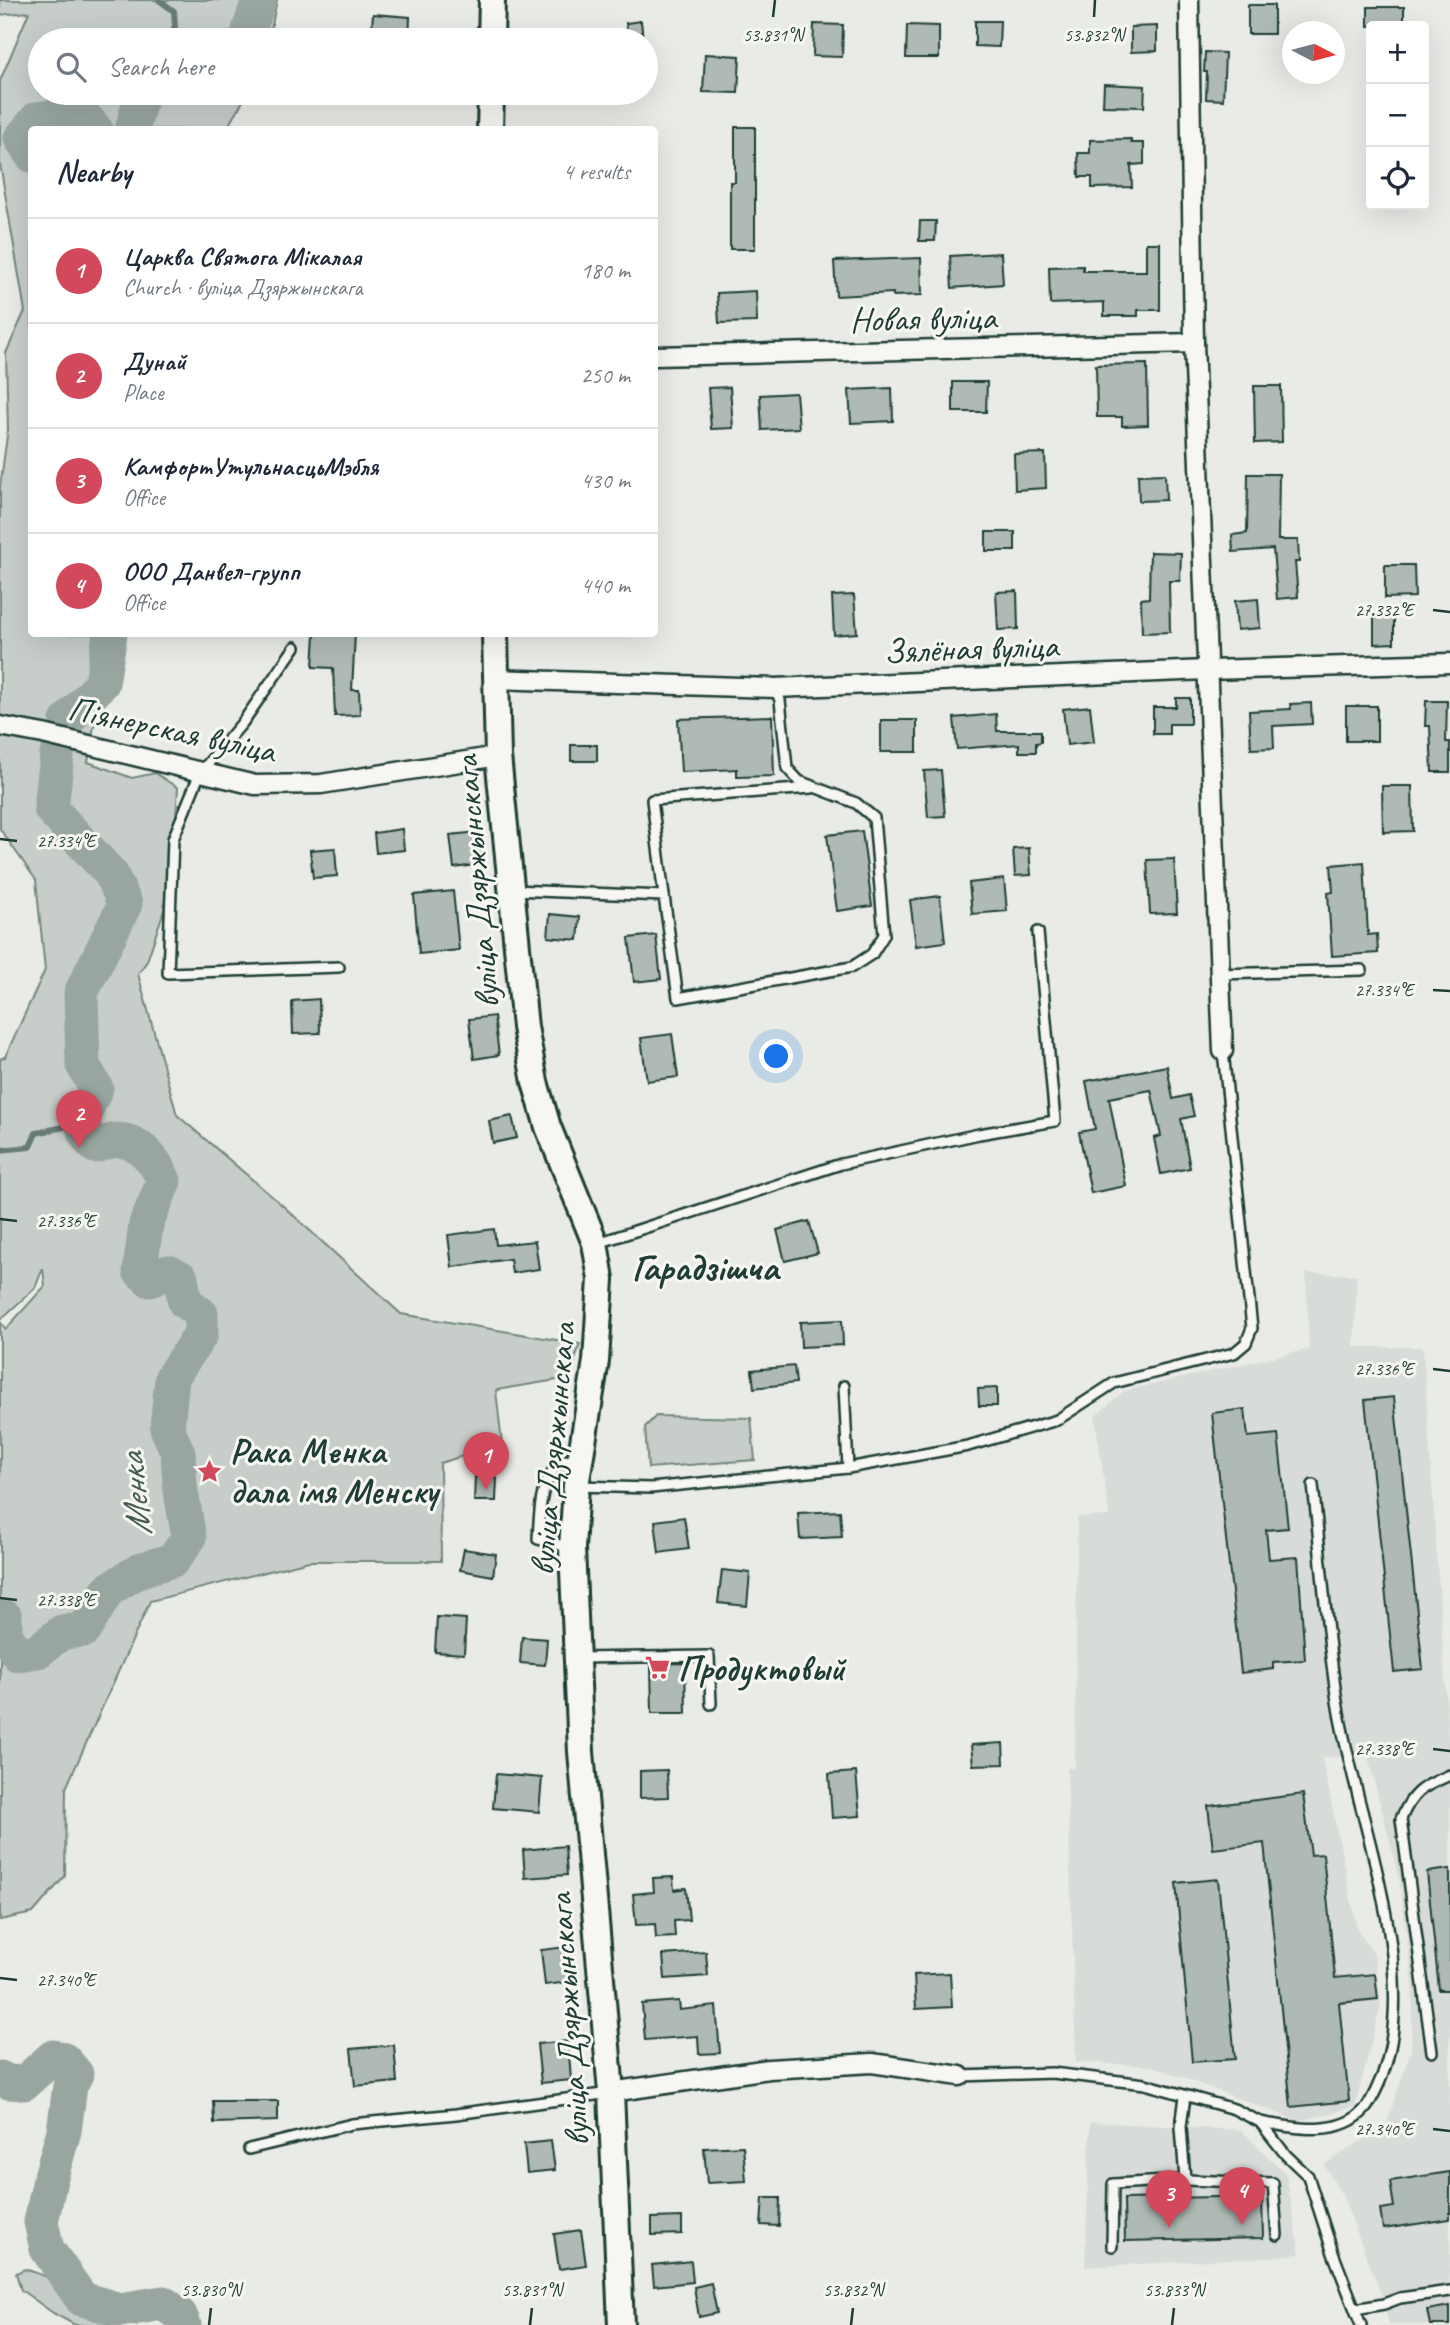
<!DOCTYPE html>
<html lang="en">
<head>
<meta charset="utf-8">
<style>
  :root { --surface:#fff; --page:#f2f2f3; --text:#1f2937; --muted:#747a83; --line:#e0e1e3; --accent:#d1495b }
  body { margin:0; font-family:Caveat,sans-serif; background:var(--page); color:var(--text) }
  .controls { position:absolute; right:21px; top:21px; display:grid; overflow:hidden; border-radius:7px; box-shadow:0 7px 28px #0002 }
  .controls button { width:63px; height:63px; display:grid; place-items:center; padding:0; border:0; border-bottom:2px solid var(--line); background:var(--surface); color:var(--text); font:35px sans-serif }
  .compass { position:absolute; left:1282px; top:21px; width:63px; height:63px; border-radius:50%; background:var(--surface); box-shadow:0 7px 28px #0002; rotate:96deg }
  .you { position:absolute; left:777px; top:1057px; width:24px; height:24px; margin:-18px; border:5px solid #fff; border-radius:50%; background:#1a73e8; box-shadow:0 0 0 10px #1a73e833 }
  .badge { display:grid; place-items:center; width:46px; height:46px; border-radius:50%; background:var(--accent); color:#fff; font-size:23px; font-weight:700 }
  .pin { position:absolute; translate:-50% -58px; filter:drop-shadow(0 2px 4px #0008) }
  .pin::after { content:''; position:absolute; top:37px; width:24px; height:21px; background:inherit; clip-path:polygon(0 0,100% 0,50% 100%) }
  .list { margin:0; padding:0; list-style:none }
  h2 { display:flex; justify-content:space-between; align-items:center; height:91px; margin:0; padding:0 28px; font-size:30px }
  h2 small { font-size:23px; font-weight:400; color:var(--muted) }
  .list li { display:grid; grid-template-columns:46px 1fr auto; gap:21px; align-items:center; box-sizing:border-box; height:105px; padding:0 28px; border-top:2px solid var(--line) }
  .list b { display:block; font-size:26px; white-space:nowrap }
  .list p { margin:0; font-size:23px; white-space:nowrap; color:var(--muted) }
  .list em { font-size:23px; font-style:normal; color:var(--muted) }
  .icon { flex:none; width:38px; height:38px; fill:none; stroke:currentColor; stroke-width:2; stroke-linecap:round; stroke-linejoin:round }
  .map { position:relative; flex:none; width:1450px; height:2325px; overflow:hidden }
  .search { position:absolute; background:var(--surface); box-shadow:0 7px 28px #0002; left:28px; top:28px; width:630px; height:77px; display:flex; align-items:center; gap:18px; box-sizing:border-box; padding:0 24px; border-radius:38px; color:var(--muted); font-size:26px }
  .panel { position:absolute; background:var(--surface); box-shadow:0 7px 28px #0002; left:28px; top:126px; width:630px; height:511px; border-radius:7px }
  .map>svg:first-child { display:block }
</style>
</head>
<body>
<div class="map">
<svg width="1450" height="2325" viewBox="0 0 1450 2325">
  <rect width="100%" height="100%" fill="#e9ebe7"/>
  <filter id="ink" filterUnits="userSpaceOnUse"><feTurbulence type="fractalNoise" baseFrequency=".0143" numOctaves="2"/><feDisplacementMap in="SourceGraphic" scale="14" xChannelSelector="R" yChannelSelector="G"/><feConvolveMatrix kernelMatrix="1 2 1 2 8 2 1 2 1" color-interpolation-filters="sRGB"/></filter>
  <g filter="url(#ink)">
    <g fill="#d8dcd8">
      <path d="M1306,1273L1357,1275L1354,1347H1423L1450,1756V2325H1389L1381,2293L1342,2195L1324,2165L1386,2125L1411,2050L1413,1984L1399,1877L1368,1757H1322L1357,1929L1374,1954L1381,2004L1355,2107L1299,2121L1152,2066L1076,2062L1067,1768H1075L1077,1517L1109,1516L1095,1416L1124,1391L1309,1349Z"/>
      <path d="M1090,2122L1241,2130L1286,2174L1300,2254L1270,2257L1085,2267Z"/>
    </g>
    <g fill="#c7cec9" stroke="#73867e" stroke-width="2">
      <path d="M0,0H277L269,40H40V93H248L226,129L32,130V634H126L94,726L88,762L132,778L155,773L178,788L171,889L147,961L138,974L177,1115L282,1205L401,1314L580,1344L569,1378L496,1390L502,1444L440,1463L441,1561H309L150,1601L66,1788L65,1876L33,1913L0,1920V1322L6,1329L45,1286L43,1268L35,1288L0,1320V1059L5,1057L45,970L36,880L0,829V487L8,429L6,353L25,311L0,164V81L29,12L0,15Z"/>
      <path d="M656,1416L751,1418L755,1460L648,1468L645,1427Z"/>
      <path d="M25,2269L59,2281L72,2299L131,2321L135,2325H75L53,2313L21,2290L16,2273Z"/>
    </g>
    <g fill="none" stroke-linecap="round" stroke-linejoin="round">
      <g stroke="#687c75" stroke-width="6">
        <path d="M159,0L174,11L175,26L169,39L164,40"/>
        <path d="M0,1150L30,1147L36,1133L82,1123"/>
      </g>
      <g stroke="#99a6a0" stroke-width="35">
        <path d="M246,40L259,0"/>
        <path d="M132,130L142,93"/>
        <path d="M32,155L21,138L37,119L82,114L96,130"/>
        <path d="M67,721L102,683L110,634"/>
        <path d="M0,1618L5,1617V1635L18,1654L38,1651L62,1632L84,1630L108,1590L140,1570L173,1560L189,1538L180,1486L178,1453L167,1428L172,1377L201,1334V1314L185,1302L181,1278L168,1272L150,1280L140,1271L146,1224L164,1181C157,1163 141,1141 118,1140C111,1140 102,1144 95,1146C73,1124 86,1113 96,1088L83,1065L81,993L125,904L111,874L51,809L57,755"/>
        <path d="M0,2078L8,2082L24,2083L53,2057L64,2060L76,2074L70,2086L64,2131L50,2180L41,2222L47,2249L82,2299L120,2310L163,2303L180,2315L184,2325"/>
      </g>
    </g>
    <g fill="#b0bab5" stroke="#1f3d34" stroke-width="2">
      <rect x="1248" y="5" width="26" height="29"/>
      <rect x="1368" y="7" width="36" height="19"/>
      <path d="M373,14L410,17L409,40H371Z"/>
      <path d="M641,21L643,40H628L626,23Z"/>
      <path d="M975,21H1000L999,47L975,46Z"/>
      <path d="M814,24L843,25L842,57L813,56Z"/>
      <path d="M907,25L939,26V58H906Z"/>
      <path d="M1157,26V51L1131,52V27Z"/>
      <path d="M1205,52L1225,53L1223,100L1206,99L1207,72H1204Z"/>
      <path d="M705,54L740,56L738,93L703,92Z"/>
      <path d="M1104,84L1145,86L1144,107L1103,106Z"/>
      <path d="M735,127H755V249H730V182H735Z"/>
      <path d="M1131,139V143H1144V164L1131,165L1132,187L1092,188V177H1079L1078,153H1090V140Z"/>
      <path d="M920,221H936L935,241H919Z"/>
      <path d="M1146,243H1160V310H1138V316H1104V302L1050,304L1049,267L1083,266V271H1146Z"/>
      <path d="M1001,253L1003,284L952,288L950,256Z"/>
      <path d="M921,258L922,295L893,296V293L836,296L834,261Z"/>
      <path d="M756,291L757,322L719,323L717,293Z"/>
      <path d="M1147,364L1148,425L1122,426V417H1097L1096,365Z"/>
      <path d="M953,382H987L986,412H953Z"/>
      <path d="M1254,386H1281L1282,442L1255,443Z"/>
      <path d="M730,387L733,428L711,429L708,388Z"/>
      <path d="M892,388L893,421L851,423L849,390Z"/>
      <path d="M796,393L799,428L762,430L760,395Z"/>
      <path d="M1045,453L1046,488L1015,490L1014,454Z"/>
      <path d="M1165,474L1166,500L1139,501L1138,475Z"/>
      <path d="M1248,474H1279L1278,540H1298L1299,562H1295L1298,597L1277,599L1273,549L1233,552L1232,535L1247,533Z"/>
      <rect x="986" y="532" width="29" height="19"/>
      <path d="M1150,552L1181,553L1180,581H1169L1170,632L1142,633L1141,599L1149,598Z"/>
      <path d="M1385,565H1414L1415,597L1385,598Z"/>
      <path d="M1017,591L1018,629L998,630L996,592Z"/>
      <path d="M854,595L857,633L834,635L832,596Z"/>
      <path d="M1258,599L1260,628L1237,630L1235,601Z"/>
      <path d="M1374,615H1394V643L1374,644Z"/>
      <path d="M315,634H355L352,690H359L360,715L335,716L333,668L313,667Z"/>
      <path d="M1176,698H1190V724H1169V734H1153V707H1176Z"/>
      <path d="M1426,701H1447L1446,742H1450V772H1432L1430,726H1425Z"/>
      <path d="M1311,703L1312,724L1273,726L1274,748L1251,749L1249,711L1291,709L1290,704Z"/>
      <path d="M1090,706L1094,742L1067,745L1063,709Z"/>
      <rect x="1346" y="706" width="31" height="35"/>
      <path d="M996,714L997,731H1041V742L1036,743V752H1019V744L957,749L954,718Z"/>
      <path d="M772,716L774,776L737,777V769L681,772L678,719Z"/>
      <rect x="881" y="720" width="36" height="32"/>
      <rect x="571" y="745" width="26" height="16"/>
      <path d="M941,770L945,816L928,817L924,771Z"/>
      <path d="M1382,786H1412L1413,831L1383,832Z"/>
      <path d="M402,829L404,850L376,853L374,833Z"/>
      <path d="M862,831L872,906L837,911L827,835Z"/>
      <path d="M478,832L482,864L454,868L450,835Z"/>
      <path d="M335,848L337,876L313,878L310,850Z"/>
      <path d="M1029,848L1031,875L1015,876L1013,849Z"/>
      <path d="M1174,859L1177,913L1150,914L1147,860Z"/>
      <path d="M1364,862L1368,935L1377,934L1378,953L1332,956L1328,893L1333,892L1331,865Z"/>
      <path d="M1004,879L1007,911L972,914L969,883Z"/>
      <path d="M453,891L459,950L419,954L414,895Z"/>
      <path d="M940,896L945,942L916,946L910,900Z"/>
      <path d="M550,914L580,917L578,940L548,937Z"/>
      <path d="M656,935L661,979L634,982L629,938Z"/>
      <path d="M319,999L320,1033L293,1034L292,1001Z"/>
      <path d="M494,1016L499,1055L474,1059L469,1019Z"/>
      <path d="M672,1034L678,1077L647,1081L641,1038Z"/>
      <path d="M1167,1066L1173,1099L1189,1095L1194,1116L1181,1119L1190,1168L1161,1174L1154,1138L1161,1136L1151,1090L1109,1098L1126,1186L1091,1193L1079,1132L1095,1129L1086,1081Z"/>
      <path d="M512,1116L517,1138L493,1143L489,1121Z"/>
      <path d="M809,1221L818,1253L785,1261L777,1230Z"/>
      <path d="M494,1229L496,1245L535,1241L539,1269L512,1273L510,1259L452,1267L448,1235Z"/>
      <path d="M842,1320L843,1345L801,1347L800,1322Z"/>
      <path d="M794,1366L796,1383L754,1388L752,1370Z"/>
      <path d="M997,1388V1406H979L978,1389Z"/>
      <path d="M1394,1397L1423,1669L1394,1672L1365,1400Z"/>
      <path d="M1245,1409L1248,1437L1278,1434L1288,1528L1266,1530L1269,1559L1298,1557L1305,1660L1273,1662V1669L1241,1673L1212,1413Z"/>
      <path d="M475,1476L497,1478L496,1501H474Z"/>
      <path d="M840,1511L842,1537L800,1539L798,1513Z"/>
      <path d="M684,1517L689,1549L659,1553L655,1521Z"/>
      <path d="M464,1549L496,1554L493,1576L460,1570Z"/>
      <path d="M722,1570L750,1573L747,1606L718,1603Z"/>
      <path d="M437,1617L466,1619L464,1654L435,1652Z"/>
      <path d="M522,1637L547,1639L545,1665L520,1663Z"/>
      <path d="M685,1663L686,1713H652L651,1664Z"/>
      <path d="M1003,1743L1004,1764L973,1765L971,1745Z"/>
      <path d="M667,1770L668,1797L640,1798V1771Z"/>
      <path d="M856,1772L860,1816L832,1818L829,1774Z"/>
      <path d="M496,1774L542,1778L539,1812L493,1808Z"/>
      <path d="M1303,1794L1311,1855L1323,1854L1335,1978L1375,1974L1378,1999L1339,2003L1349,2101L1291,2107L1264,1843L1213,1849L1208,1806Z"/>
      <path d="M565,1846L567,1875L525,1878L523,1850Z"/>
      <path d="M1450,1869V1990H1439L1427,1872Z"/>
      <path d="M673,1877L674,1890L686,1888L689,1920L674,1921L675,1937L656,1938L655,1924L636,1925L633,1894L654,1892L653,1878Z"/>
      <path d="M1218,1879L1235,2059L1192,2062L1176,1883Z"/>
      <path d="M566,1947L570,1982L545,1985L541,1950Z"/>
      <path d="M706,1952L708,1976L665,1979L663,1955Z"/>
      <path d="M950,1973L952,2007L916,2009L914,1975Z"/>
      <path d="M679,2001L680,2010L716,2006L720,2053L699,2054L698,2036L645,2040L642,2004Z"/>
      <path d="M568,2041L571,2080L541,2083L537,2044Z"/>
      <path d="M394,2045L397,2082L355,2086L351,2049Z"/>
      <path d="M213,2101H278V2121L214,2123Z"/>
      <path d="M551,2141L555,2170L527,2173L524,2144Z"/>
      <path d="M743,2146L746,2181L707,2183L704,2148Z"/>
      <path d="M1450,2172V2219L1383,2229L1380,2209L1394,2207L1390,2181Z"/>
      <path d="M1262,2196L1263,2238L1125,2241L1124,2199Z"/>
      <path d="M763,2198H780L779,2226L761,2225Z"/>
      <path d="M682,2217V2234L652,2235V2218Z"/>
      <path d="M581,2230L586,2265L559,2269L554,2234Z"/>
      <path d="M691,2261L693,2282L654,2286L652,2265Z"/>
      <path d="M711,2283L717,2313L699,2317L694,2287Z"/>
      <path d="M1450,2306V2325H1430L1427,2310Z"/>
    </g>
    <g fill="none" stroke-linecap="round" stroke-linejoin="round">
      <defs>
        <g id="lane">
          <path d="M295,647L243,722L200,773L173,839L168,973L339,967"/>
          <path d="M512,890L664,896L678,998L852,967L872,954L884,935L874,818L856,803L799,781L787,768L780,700L775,688"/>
          <path d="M664,896L652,800L812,788"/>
          <path d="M1219,974L1362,970"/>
          <path d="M598,1243L841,1164L979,1134L1055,1121L1038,932"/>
          <path d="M844,1386L848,1468"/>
          <path d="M577,1486L651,1488L848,1468L968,1446L1057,1420L1114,1383L1234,1353L1246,1343L1252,1328L1223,1051"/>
          <path d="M571,1548L538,1539C540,1507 539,1485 561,1460L579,1461"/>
          <path d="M578,1658L709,1656L711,1704"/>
          <path d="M1432,2052L1401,1819C1413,1790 1423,1787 1450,1775"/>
          <path d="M960,2076L1052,2073L1145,2084L1234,2109L1260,2122L1286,2155L1308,2176L1333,2253L1361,2325"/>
          <path d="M1185,2096L1181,2127L1185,2180L1273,2183L1277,2235"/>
          <path d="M1260,2122C1293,2128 1341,2138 1366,2108C1370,2103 1373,2096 1376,2090C1429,1983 1354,1814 1337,1701C1326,1629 1321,1556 1313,1485"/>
          <path d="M249,2149L352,2124L456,2114L610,2093"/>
          <path d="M1112,2246L1113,2184L1185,2180"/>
          <path d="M1355,2309L1384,2304L1400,2298L1450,2291"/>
        </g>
        <g id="street">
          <path d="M1189,0L1194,343L1223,1051"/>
          <path d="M654,356L1194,343"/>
          <path d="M495,679L775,688L1207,670L1450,663"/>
          <path d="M0,726L43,734L255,785L321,784L498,756"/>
          <path d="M611,2092L769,2069L872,2063L960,2076"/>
        </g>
        <g id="secondary">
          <path d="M491,40L492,0"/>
          <path d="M490,130L491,93"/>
          <path d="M495,634L498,756L525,1027L535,1082L548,1127L595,1243L601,1279L596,1361L576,1486L572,1548L581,1752L611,2092L621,2325"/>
        </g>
      </defs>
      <use href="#lane" stroke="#1f3d34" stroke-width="14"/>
      <use href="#street" stroke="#1f3d34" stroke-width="23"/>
      <use href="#secondary" stroke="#1f3d34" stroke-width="30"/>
      <use href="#lane" stroke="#f6f6f2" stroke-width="9"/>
      <use href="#street" stroke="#f6f6f2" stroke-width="18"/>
      <use href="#secondary" stroke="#f6f6f2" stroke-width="24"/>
    </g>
  </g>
  <path fill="none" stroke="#1f3d34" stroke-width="2.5" d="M773,17L775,0M1094,17L1095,0M1433,610L1450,612M0,839L17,841M1433,990L1450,991M0,1219L17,1221M1433,1369L1450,1371M0,1598L17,1600M1433,1749L1450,1751M0,1978L17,1980M1433,2129L1450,2131M209,2325L211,2308M530,2325L532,2308M851,2325L853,2308M1172,2325L1174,2308"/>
  <defs>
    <symbol id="sight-bare" viewBox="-9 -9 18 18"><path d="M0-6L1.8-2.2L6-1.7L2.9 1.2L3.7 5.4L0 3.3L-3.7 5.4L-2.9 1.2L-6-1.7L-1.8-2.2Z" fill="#d1495b" stroke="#f6f6f2" stroke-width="2.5" paint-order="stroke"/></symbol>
    <symbol id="supermarket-bare" viewBox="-9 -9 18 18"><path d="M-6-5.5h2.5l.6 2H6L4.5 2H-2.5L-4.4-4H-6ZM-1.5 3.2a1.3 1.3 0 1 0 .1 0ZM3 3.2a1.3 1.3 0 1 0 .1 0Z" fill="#d1495b" stroke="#f6f6f2" stroke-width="2.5" paint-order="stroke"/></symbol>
  </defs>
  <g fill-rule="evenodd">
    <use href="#sight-bare" x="192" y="1454" width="35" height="35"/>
    <use href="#supermarket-bare" x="640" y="1650" width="35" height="35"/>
  </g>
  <g text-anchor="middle" stroke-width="6" stroke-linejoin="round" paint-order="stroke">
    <g font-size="35" fill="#1f3d34" stroke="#f6f6f2">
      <text transform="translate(923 318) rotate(-1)" y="12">Новая вуліца</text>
      <text transform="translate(971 648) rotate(-2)" y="12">Зялёная вуліца</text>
      <text transform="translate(172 729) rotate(12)" y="12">Піянерская вуліца</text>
      <text transform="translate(476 882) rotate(-95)" y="12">вуліца Дзяржынскага</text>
      <text transform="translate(552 1449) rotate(-85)" y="12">вуліца Дзяржынскага</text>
      <text transform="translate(568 2020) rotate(-94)" y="12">вуліца Дзяржынскага</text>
    </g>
    <g font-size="35" font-weight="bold" fill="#1f3d34" stroke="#f6f6f2" text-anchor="start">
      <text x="230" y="1463">Рака Менка<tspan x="230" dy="40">дала імя Менску</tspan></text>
      <text x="678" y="1680">Продуктовый</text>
    </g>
    <g font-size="37" font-style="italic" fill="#445c54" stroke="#f6f6f2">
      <text transform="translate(134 1495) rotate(-96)" y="13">Менка</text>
    </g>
    <g font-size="38" font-weight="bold" fill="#1f3d34" stroke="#f6f6f2">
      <text x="705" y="1280">Гарадзішча</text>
    </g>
  </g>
  <g font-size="18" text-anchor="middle" fill="#1f3d34" stroke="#f6f6f2" stroke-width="6" stroke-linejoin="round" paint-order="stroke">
    <text x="773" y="41">53.831°N</text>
    <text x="1094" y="41">53.832°N</text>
    <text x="1384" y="616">27.332°E</text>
    <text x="66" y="847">27.334°E</text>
    <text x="1384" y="996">27.334°E</text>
    <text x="66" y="1227">27.336°E</text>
    <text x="1384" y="1375">27.336°E</text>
    <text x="66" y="1606">27.338°E</text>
    <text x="1384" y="1755">27.338°E</text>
    <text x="66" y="1986">27.340°E</text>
    <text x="1384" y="2135">27.340°E</text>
    <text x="211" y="2296">53.830°N</text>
    <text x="532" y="2296">53.831°N</text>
    <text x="853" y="2296">53.832°N</text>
    <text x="1174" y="2296">53.833°N</text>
  </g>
</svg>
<div class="controls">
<button>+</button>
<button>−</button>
<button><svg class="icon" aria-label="locate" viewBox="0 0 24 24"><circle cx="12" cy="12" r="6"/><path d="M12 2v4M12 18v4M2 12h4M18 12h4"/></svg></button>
</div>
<svg class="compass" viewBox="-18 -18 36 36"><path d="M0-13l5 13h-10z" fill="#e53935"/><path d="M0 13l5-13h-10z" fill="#747a83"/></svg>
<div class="you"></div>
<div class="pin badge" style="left:486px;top:1490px">1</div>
<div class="pin badge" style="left:79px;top:1148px">2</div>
<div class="pin badge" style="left:1169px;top:2228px">3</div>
<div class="pin badge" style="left:1242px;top:2225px">4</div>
<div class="search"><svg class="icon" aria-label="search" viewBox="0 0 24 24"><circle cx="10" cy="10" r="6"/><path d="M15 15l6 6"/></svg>Search here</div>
<section class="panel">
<h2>Nearby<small>4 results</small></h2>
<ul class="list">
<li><span class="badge">1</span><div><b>Царква Святога Мікалая</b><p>Church · вуліца Дзяржынскага</p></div><em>180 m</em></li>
<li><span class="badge">2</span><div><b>Дунай</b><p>Place</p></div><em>250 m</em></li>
<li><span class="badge">3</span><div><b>КамфортУтульнасцьМэбля</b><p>Office</p></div><em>430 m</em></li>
<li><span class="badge">4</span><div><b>ООО Данвел-групп</b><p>Office</p></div><em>440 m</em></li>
</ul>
</section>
</div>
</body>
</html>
